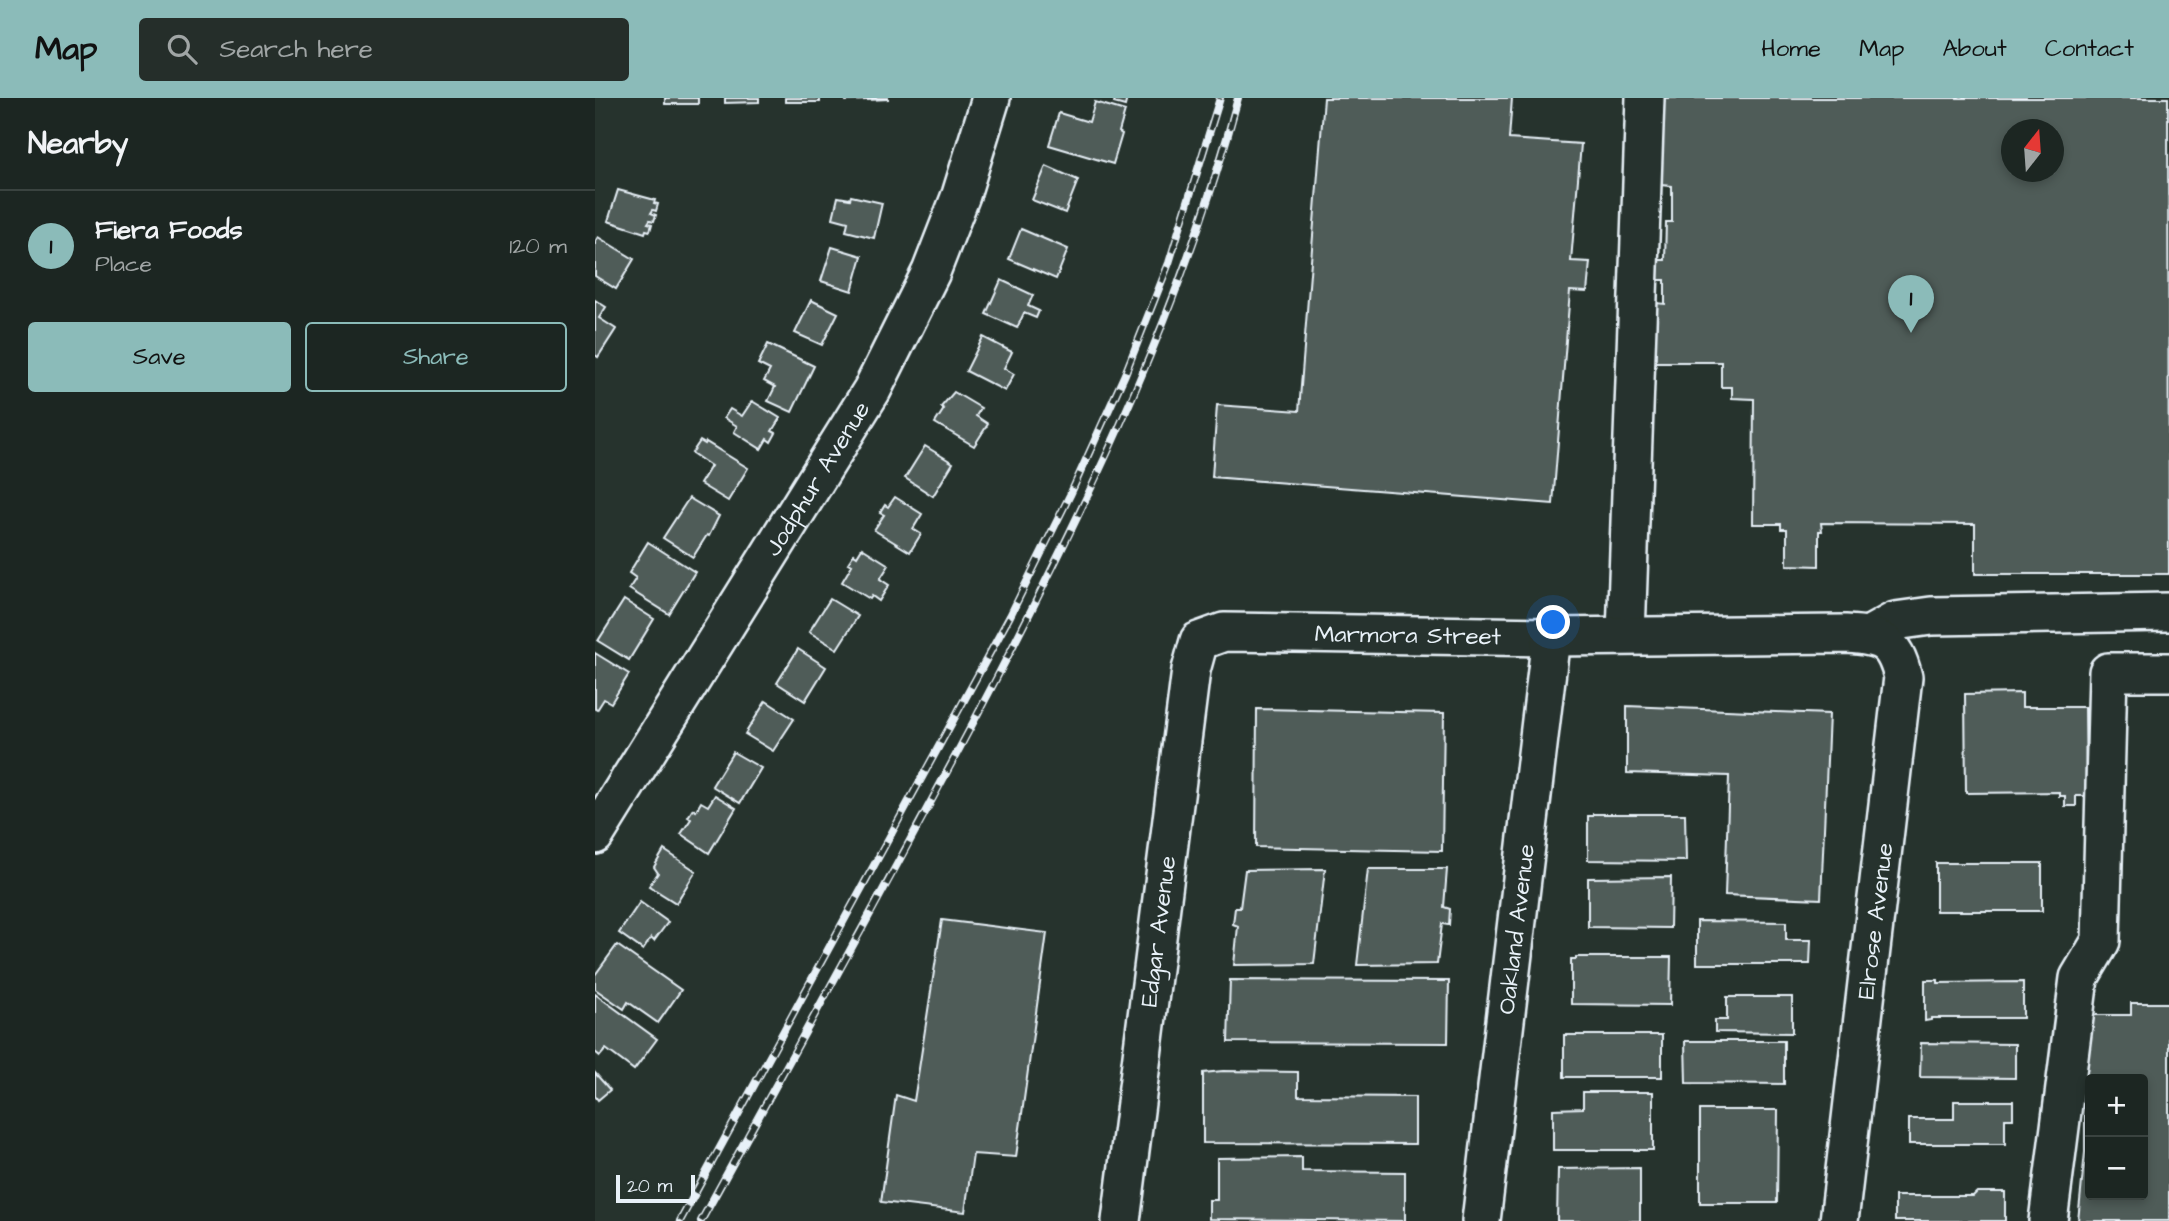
<!DOCTYPE html>
<html lang="en">
<head>
<meta charset="utf-8">
<style>
  :root { --surface:#1c2622; --page:#252e2a; --text:#f1f3f6; --muted:#a0a5a5; --line:#3a4340; --accent:#8bbbb9 }
  body { margin:0; font-family:"Architects Daughter",sans-serif; background:var(--page); color:var(--text) }
  .controls { position:absolute; right:21px; bottom:21px; display:grid; overflow:hidden; border-radius:7px; box-shadow:0 4px 10px #0003 }
  .controls button { width:63px; height:63px; display:grid; place-items:center; padding:0; border:0; border-bottom:2px solid var(--line); background:var(--surface); color:var(--text); font:35px sans-serif }
  .compass { position:absolute; left:1406px; top:21px; width:63px; height:63px; border-radius:50%; background:var(--surface); box-shadow:0 4px 10px #0003; rotate:17deg }
  .scale { position:absolute; left:21px; bottom:18px; width:79px; box-sizing:border-box; padding-left:7px; border:4px solid #e8f1f8; border-top:0; font-size:19px; line-height:24px; white-space:nowrap; color:#e8f1f8; -webkit-text-stroke:5px #26332d; paint-order:stroke }
  .you { position:absolute; left:959px; top:525px; width:24px; height:24px; margin:-18px; border:5px solid #fff; border-radius:50%; background:#1a73e8; box-shadow:0 0 0 10px #1a73e833 }
  .badge { display:grid; place-items:center; width:46px; height:46px; border-radius:50%; background:var(--accent); color:#111; font-size:23px; font-weight:700 }
  .pin { position:absolute; translate:-50% -58px; filter:drop-shadow(0 2px 4px #0008) }
  .pin::after { content:''; position:absolute; top:37px; width:24px; height:21px; background:inherit; clip-path:polygon(0 0,100% 0,50% 100%) }
  .list { margin:0; padding:0; list-style:none }
  h2 { display:flex; justify-content:space-between; align-items:center; height:91px; margin:0; padding:0 28px; font-size:30px }
  h2 small { font-size:23px; font-weight:400; color:var(--muted) }
  .list li { display:grid; grid-template-columns:46px 1fr auto; gap:21px; align-items:center; box-sizing:border-box; height:112px; padding:0 28px; border-top:2px solid var(--line) }
  .list b { display:block; font-size:26px; white-space:nowrap }
  .list p { margin:0; font-size:23px; white-space:nowrap; color:var(--muted) }
  .list em { font-size:23px; font-style:normal; color:var(--muted) }
  .actions { display:flex; gap:14px; padding:21px 28px }
  .actions a { flex:1; padding:16px 0; border:2px solid var(--accent); border-radius:7px; text-align:center; font-size:24px; color:var(--accent) }
  .actions .main { background:var(--accent); color:#111 }
  .icon { flex:none; width:38px; height:38px; fill:none; stroke:currentColor; stroke-width:2; stroke-linecap:round; stroke-linejoin:round }
  .map { position:relative; flex:none; width:1574px; height:1123px; overflow:hidden }
  header { display:flex; align-items:center; gap:42px; box-sizing:border-box; height:98px; padding:0 35px; background:var(--accent); color:#111 }
  header strong { font-size:33px }
  nav { display:flex; gap:38px; margin-inline-start:auto; font-size:24px }
  .search { width:490px; height:63px; background:var(--page); display:flex; align-items:center; gap:18px; box-sizing:border-box; padding:0 24px; border-radius:7px; color:var(--muted); font-size:26px }
  main { display:flex }
  aside { flex:1; background:var(--surface) }
  .map>svg:first-child { display:block }
</style>
</head>
<body>
<header>
<strong>Map</strong>
<div class="search"><svg class="icon" aria-label="search" viewBox="0 0 24 24"><circle cx="10" cy="10" r="6"/><path d="M15 15l6 6"/></svg>Search here</div>
<nav><a>Home</a><a>Map</a><a>About</a><a>Contact</a></nav>
</header>
<main>
<aside>
<h2>Nearby<small></small></h2>
<ul class="list">
<li><span class="badge">1</span><div><b>Fiera Foods</b><p>Place</p></div><em>120 m</em></li>
</ul>
<div class="actions"><a class="main">Save</a><a>Share</a></div>
</aside>
<div class="map">
<svg width="1574" height="1123" viewBox="0 0 1574 1123">
  <rect width="100%" height="100%" fill="#26332d"/>
  <filter id="ink" filterUnits="userSpaceOnUse"><feTurbulence type="fractalNoise" baseFrequency=".0143" numOctaves="2"/><feDisplacementMap in="SourceGraphic" scale="14" xChannelSelector="R" yChannelSelector="G"/><feConvolveMatrix kernelMatrix="1 2 1 2 8 2 1 2 1" color-interpolation-filters="sRGB"/></filter>
  <g filter="url(#ink)">
    <g fill="#505c59" stroke="#e8f1f8" stroke-width="2" fill-rule="evenodd">
      <rect x="70" y="0" width="33" height="6"/>
      <path d="M130,0H164V4L130,5Z"/>
      <rect x="190" y="0" width="35" height="4"/>
      <path d="M250,0H293V1L251,3Z"/>
      <path d="M520,0H532L530,8L519,5Z"/>
      <path d="M729,0H917L914,41L986,46L976,163L995,164L992,194L975,193L958,406L617,379L622,307L704,313Z"/>
      <path d="M1065,0H1573L1574,476H1380V426L1226,425L1227,433H1224V468L1192,467V431H1186V426H1158L1159,301L1137,300V289H1126V264H1055L1061,205L1070,206V182H1057V162H1070L1071,124H1077V88L1065,87ZM1416,32H1458V74H1416Z"/>
      <path d="M500,4L530,13L524,34L527,36L518,66L454,47L464,15L494,24Z"/>
      <path d="M451,68L483,82L470,115L437,102Z"/>
      <path d="M23,92L60,102L59,105L63,106L61,113L58,112L56,115L61,117L59,123L55,122L53,125L57,126L55,133L51,132L50,135L13,123Z"/>
      <path d="M256,98L287,105L279,140L251,133L253,124L238,120L243,99L255,101Z"/>
      <path d="M426,131L473,151L461,181L414,161Z"/>
      <path d="M3,139L39,161L21,191L0,178V144Z"/>
      <path d="M237,149L267,158L257,193L226,183Z"/>
      <path d="M406,182L438,197L433,208L444,213L441,220L429,215L422,230L391,216Z"/>
      <path d="M0,202L11,209L4,220L21,231L3,259L0,257Z"/>
      <path d="M216,202L243,215L227,247L200,235Z"/>
      <path d="M388,239L417,254L409,270L419,276L410,293L371,273Z"/>
      <path d="M173,246L219,268L197,314L173,303L180,289L169,283L175,272L163,266Z"/>
      <path d="M359,294L386,310L381,318L393,326L379,348L340,325L349,311L346,309Z"/>
      <path d="M157,303L185,320L177,333L181,335L176,344L172,341L166,351L139,334L142,328L129,320L135,311L147,318Z"/>
      <path d="M105,343L110,346L111,344L153,370L133,403L105,386L116,368L97,355Z"/>
      <path d="M330,348L358,365L338,398L310,380Z"/>
      <path d="M300,399L327,416L318,431L326,436L315,454L279,432L289,417L285,415L290,407L293,409Z"/>
      <path d="M94,400L124,418L114,438L112,437L98,459L68,440Z"/>
      <path d="M53,444L100,474L74,516L34,491L41,480L34,475Z"/>
      <path d="M267,450L294,467L285,481L294,487L284,503L277,498L275,501L247,484L257,467L253,465L259,456L262,458Z"/>
      <path d="M235,501L263,518L242,551L214,534Z"/>
      <path d="M29,502L59,521L34,562L3,543Z"/>
      <path d="M203,551L231,569L210,603L182,585Z"/>
      <path d="M0,555L34,576L16,605L9,601L2,612L0,611Z"/>
      <path d="M1427,595V609H1490L1491,698H1481V708H1470V698H1464V694L1371,695L1370,596Z"/>
      <path d="M171,603L199,621L178,653L150,636Z"/>
      <path d="M1032,608L1234,616L1226,801L1130,797L1134,678L1032,675Z"/>
      <path d="M662,611L849,615L847,753L661,749Z"/>
      <path d="M138,654L166,670L145,705L117,688Z"/>
      <path d="M120,697L141,710L114,755L86,736L96,721L93,719L98,711L101,713L106,704L113,708Z"/>
      <path d="M998,716H1090L1091,763L993,762V718H998Z"/>
      <path d="M69,752L101,773L81,805L54,788L63,775L59,769Z"/>
      <rect x="1341" y="765" width="106" height="48"/>
      <path d="M730,771L719,866L639,867L643,828L638,826L640,810H645L650,772Z"/>
      <path d="M773,771H852L849,809L855,811L854,827L847,826L842,866L762,867Z"/>
      <path d="M1076,779L1075,830L993,829V780Z"/>
      <path d="M45,804L73,824L59,843L56,840L48,852L24,835Z"/>
      <path d="M347,822L452,835L421,1059L378,1056L370,1114L286,1104L301,997L319,1003Z"/>
      <path d="M1102,823L1191,824V842H1216L1215,866H1102Z"/>
      <path d="M22,847L86,892L63,925L33,904L29,911L0,891V877Z"/>
      <path d="M981,859H1076L1075,907L976,906V861H981Z"/>
      <path d="M635,882L854,883L853,945L633,944Z"/>
      <path d="M1330,882H1343V885L1428,884V920H1336V922L1330,923Z"/>
      <path d="M0,896L62,941L39,972L11,951L5,958L0,954Z"/>
      <path d="M1132,899H1197V935L1120,934V922H1132Z"/>
      <path d="M1536,905H1574V1123H1483L1490,1054V917H1536ZM1495,981H1548V1097H1495Z"/>
      <rect x="969" y="937" width="98" height="42"/>
      <path d="M1090,943H1189V986L1091,985Z"/>
      <path d="M1326,945L1420,946V980L1325,979Z"/>
      <path d="M628,973L703,974V998L820,999V1046L608,1045V975Z"/>
      <path d="M0,975L15,992L3,1002L0,998Z"/>
      <path d="M988,994H1058V1052H958V1011L988,1010Z"/>
      <path d="M1359,1003H1418V1021H1410V1046H1314V1021H1359Z"/>
      <path d="M1105,1012H1183L1182,1105H1105Z"/>
      <path d="M707,1059V1073L810,1074V1123L614,1121V1102H622V1060Z"/>
      <path d="M1045,1070V1123H962L963,1071Z"/>
      <path d="M1382,1094H1410V1123H1300V1098H1378Z"/>
    </g>
    <g fill="none" stroke-linecap="round" stroke-linejoin="round">
      <defs>
        <g id="minor">
          <path d="M1031,537L1050,0"/>
          <path d="M1275,537L1300,523L1336,518L1574,514"/>
          <path id="s1" d="M0,737L277,292L336,174L366,97L396,0"/>
          <path id="s2" d="M526,1123L596,572L604,543L629,534L956,539L1250,536C1286,538 1299,542 1308,579L1244,1123"/>
          <path id="s3" d="M886,1123L956,539"/>
          <path d="M1453,1123L1484,880L1506,843L1513,574H1574"/>
        </g>
      </defs>
      <use href="#minor" stroke="#e8f1f8" stroke-width="42"/>
      <use href="#minor" stroke="#26332d" stroke-width="37"/>
      <defs>
        <g id="rail">
          <path d="M85,1123L415,518L475,397L530,276L574,165L625,0"/>
          <path d="M106,1123C205,943 305,765 400,583C497,396 589,205 643,0"/>
        </g>
      </defs>
      <use href="#rail" stroke="#e8f1f8" stroke-width="8"/>
      <use href="#rail" stroke="#26332d" stroke-width="5" stroke-dasharray="16" stroke-linecap="butt"/>
    </g>
  </g>
  <g text-anchor="middle" stroke-width="5" stroke-linejoin="round" paint-order="stroke">
    <g font-size="24" fill="#e8f1f8" stroke="#26332d">
      <text dy="8" stroke="none"><textPath href="#s1" startOffset="420">Jodphur Avenue</textPath></text>
      <text dy="8" stroke="none"><textPath href="#s2" startOffset="796">Marmora Street</textPath></text>
      <text transform="translate(1280 823) rotate(-83)" y="8">Elrose Avenue</text>
      <text dy="8" stroke="none"><textPath href="#s3" startOffset="294">Oakland Avenue</textPath></text>
      <text dy="8" stroke="none"><textPath href="#s2" startOffset="292">Edgar Avenue</textPath></text>
    </g>
  </g>
</svg>
<div class="controls">
<button>+</button>
<button>−</button>
</div>
<svg class="compass" viewBox="-18 -18 36 36"><path d="M0-13l5 13h-10z" fill="#e53935"/><path d="M0 13l5-13h-10z" fill="#a0a5a5"/></svg>
<div class="scale">20 m</div>
<div class="you"></div>
<div class="pin badge" style="left:1316px;top:235px">1</div>
</div>
</main>
</body>
</html>
